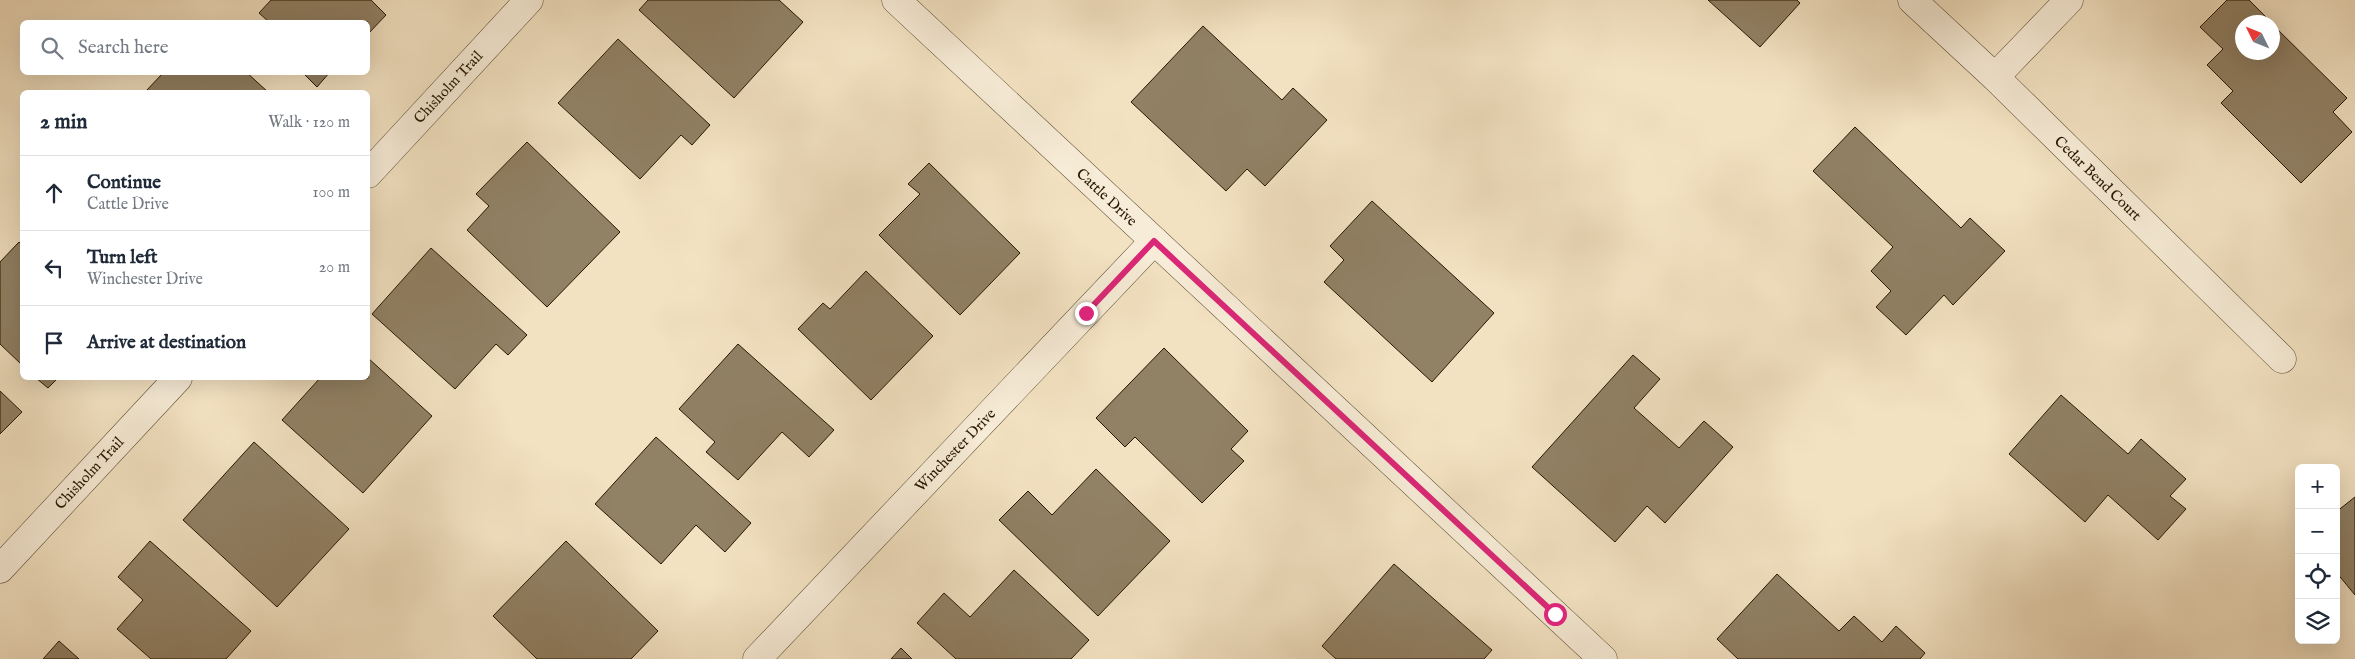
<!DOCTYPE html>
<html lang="en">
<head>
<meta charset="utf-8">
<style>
  :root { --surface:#fff; --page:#f6f6f7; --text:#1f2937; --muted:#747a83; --line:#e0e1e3 }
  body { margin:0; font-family:"IM FELL English",serif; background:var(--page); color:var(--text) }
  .controls { position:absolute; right:15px; bottom:15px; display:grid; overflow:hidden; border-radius:8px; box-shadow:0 5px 20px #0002 }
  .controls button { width:45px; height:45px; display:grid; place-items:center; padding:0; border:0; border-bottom:1px solid var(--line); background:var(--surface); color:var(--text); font:25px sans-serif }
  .compass { position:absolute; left:2235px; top:15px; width:45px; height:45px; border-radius:50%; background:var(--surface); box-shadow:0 5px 20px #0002; rotate:313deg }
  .stop { position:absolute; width:15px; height:15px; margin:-11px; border:4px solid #db2777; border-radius:50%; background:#fff }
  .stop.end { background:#db2777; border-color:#fff; box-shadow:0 1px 5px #0008 }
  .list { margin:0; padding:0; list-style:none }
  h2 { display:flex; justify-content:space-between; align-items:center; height:65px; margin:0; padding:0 20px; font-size:21px }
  h2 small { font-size:16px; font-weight:400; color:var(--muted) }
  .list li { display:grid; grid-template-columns:32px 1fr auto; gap:15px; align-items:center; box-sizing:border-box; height:75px; padding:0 20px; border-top:1px solid var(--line) }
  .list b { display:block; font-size:19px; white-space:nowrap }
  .list p { margin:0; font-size:16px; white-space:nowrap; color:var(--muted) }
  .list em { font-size:16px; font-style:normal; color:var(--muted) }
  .icon { flex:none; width:28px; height:28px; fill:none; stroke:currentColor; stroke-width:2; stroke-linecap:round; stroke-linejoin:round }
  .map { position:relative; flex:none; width:2355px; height:659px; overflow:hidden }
  .search { position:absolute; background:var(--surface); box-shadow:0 5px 20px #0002; left:20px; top:20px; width:350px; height:55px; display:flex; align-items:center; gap:12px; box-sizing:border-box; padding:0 18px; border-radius:8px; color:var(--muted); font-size:19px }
  .panel { position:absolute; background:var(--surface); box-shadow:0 5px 20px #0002; left:20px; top:90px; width:350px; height:290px; border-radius:8px }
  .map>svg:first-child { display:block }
</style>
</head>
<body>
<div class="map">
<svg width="2355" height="659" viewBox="0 0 2355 659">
  <rect width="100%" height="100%" fill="#f3e2c2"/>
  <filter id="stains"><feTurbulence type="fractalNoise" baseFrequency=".004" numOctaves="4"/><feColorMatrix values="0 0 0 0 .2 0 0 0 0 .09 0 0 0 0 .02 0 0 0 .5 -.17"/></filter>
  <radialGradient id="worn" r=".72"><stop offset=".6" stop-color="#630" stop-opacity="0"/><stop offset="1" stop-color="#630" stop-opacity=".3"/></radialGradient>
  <g fill="#918165" stroke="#271700">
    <path d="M271,0H371L386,15L368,34V22H269L259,13Z"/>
    <path d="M648,0H779L803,22L734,98L639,10Z"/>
    <path d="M1708,0H1797L1800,3L1760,47Z"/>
    <path d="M2227,0H2249L2271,22H2242V52H2272V24L2347,98L2333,112L2352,132L2301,183L2221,103L2233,91L2207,65L2223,49L2200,27Z"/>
    <path d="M1203,26L1282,100L1293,88L1327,120L1265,186L1247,169L1226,191L1131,102Z"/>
    <path d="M618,39L710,125L692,145L681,135L640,179L558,103Z"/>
    <path d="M164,72H246L268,92H145Z"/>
    <path d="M302,72H330L317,87Z"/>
    <path d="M1855,127L1961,228L1970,218L2005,251L1953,305L1944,295L1906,335L1876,307L1891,291L1871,271L1893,247L1813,171Z"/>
    <path d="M527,142L620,232L547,307L467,230L489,206L476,194Z"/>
    <path d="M929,163L1020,253L960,315L879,235L920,194L908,184Z"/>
    <path d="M1372,201L1494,313L1432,382L1324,282L1344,260L1330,246Z"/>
    <path d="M19,242L22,245V365L0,344V262Z"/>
    <path d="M431,248L527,335L508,355L496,344L455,389L372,314Z"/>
    <path d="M866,271L933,336L871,400L798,329L823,303L830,309Z"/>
    <path d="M738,344L834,430L809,457L782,432L738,480L706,452L715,442L679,409Z"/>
    <path d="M1164,348L1248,431L1231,449L1244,461L1202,503L1135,437L1125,447L1096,418Z"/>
    <path d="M1633,355L1660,379L1634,408L1679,448L1704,421L1733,447L1665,523L1647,506L1615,542L1532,467Z"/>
    <path d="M368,358L432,416L363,493L282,420L320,378H368Z"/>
    <path d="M36,378H58L48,388Z"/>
    <path d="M0,391L22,412L0,434Z"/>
    <path d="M2061,395L2128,454L2141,439L2186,479L2170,496L2186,509L2158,540L2108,495L2085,522L2009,454Z"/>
    <path d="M656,437L751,523L725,552L696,525L661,564L595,504Z"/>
    <path d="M254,442L349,529L277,607L183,520Z"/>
    <path d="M1096,469L1170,541L1098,616L999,520L1028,491L1052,515Z"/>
    <path d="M2355,497V595L2336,572V512Z"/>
    <path d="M150,541L251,631L226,659H151L117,629L143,600L118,577Z"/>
    <path d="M566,541L658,631L631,659H537L493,616Z"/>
    <path d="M1394,564L1492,650L1484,659H1336L1322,646Z"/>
    <path d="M1014,570L1089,640L1071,659H956L917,623L944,593L970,617Z"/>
    <path d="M1777,574L1839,631L1854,616L1882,642L1896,626L1925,653L1920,659H1738L1717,639Z"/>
    <path d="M59,641L79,659H43Z"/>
    <path d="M901,648L912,659H891Z"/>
  </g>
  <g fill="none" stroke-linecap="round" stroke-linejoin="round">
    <defs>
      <g id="street">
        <path d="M896,0L1603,659"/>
        <path d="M1912,0L1995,77L2282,359"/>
        <path d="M1995,77L2069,0"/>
        <path d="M368,174L529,0"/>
        <path d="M0,569L178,378"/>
        <path d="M757,659L1154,241"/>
      </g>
    </defs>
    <use href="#street" stroke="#5a4a30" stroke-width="29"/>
    <use href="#street" stroke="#f7ecd7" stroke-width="28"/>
  </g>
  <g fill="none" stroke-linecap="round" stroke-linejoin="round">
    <path stroke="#db2777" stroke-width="6" d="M1086,313L1154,241L1555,614"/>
  </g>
  <g text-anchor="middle" stroke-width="4" stroke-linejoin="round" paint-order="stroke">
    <g font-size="15" fill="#271700" stroke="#f7ecd7">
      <text transform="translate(448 87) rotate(-47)" y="5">Chisholm Trail</text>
      <text transform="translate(2098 178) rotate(44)" y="5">Cedar Bend Court</text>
      <text transform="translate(1107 197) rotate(43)" y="5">Cattle Drive</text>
      <text transform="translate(955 450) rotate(-46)" y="5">Winchester Drive</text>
      <text transform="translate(89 473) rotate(-47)" y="5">Chisholm Trail</text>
    </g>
  </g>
  <rect width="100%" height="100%" filter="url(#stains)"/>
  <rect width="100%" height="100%" fill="url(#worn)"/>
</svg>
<div class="controls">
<button>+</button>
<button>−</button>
<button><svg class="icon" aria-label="locate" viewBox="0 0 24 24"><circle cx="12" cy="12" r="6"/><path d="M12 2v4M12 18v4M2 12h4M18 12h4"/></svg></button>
<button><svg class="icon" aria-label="layers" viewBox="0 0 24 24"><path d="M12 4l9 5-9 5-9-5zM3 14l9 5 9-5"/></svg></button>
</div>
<svg class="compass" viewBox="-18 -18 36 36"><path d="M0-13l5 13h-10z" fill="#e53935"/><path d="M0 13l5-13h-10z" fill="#747a83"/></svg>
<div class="stop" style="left:1555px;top:614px"></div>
<div class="stop end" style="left:1086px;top:313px"></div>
<div class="search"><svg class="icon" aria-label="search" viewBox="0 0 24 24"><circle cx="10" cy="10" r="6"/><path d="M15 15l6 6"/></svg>Search here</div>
<section class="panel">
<h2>2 min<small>Walk · 120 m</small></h2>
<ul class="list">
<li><svg class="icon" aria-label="ahead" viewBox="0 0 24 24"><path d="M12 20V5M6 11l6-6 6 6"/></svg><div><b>Continue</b><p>Cattle Drive</p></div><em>100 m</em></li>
<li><svg class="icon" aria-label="left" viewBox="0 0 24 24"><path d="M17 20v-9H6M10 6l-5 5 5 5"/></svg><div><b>Turn left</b><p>Winchester Drive</p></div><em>20 m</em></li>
<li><svg class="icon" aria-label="arrive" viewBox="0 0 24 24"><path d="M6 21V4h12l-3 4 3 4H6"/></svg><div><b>Arrive at destination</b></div></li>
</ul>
</section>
</div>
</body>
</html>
